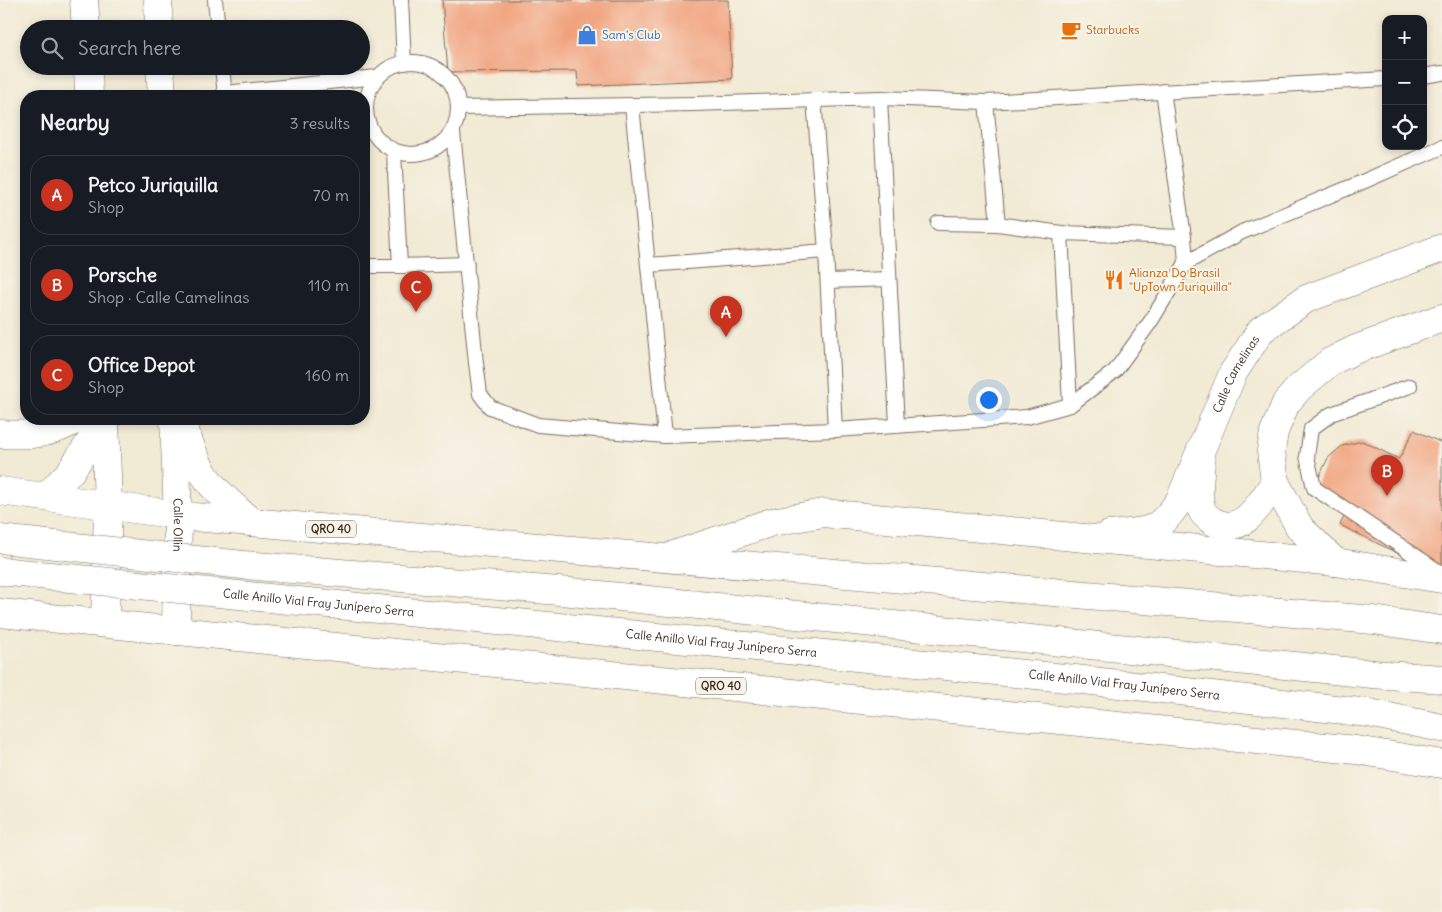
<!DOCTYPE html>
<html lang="en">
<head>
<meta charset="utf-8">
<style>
  :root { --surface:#171b24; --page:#242831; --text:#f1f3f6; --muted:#9ea1a6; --line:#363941; --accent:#c8321e }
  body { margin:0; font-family:Delius,sans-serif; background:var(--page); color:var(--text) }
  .controls { position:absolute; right:15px; top:15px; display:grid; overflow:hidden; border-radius:10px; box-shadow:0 2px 8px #0003 }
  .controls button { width:45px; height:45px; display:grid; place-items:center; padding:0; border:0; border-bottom:1px solid var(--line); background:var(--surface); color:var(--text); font:25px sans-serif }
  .you { position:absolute; left:988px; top:399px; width:18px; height:18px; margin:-12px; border:4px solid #fff; border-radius:50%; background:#1a73e8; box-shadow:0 0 0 8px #1a73e833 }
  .badge { display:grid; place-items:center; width:32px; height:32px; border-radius:50%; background:var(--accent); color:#fff; font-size:16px; font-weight:700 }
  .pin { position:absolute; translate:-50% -41px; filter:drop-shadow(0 1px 2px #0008) }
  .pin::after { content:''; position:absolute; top:26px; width:18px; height:15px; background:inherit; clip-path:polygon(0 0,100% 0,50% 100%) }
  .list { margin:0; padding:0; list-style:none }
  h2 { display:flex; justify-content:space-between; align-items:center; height:65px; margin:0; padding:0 20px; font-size:21px }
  h2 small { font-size:16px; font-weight:400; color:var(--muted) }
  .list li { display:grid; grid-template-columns:32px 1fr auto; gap:15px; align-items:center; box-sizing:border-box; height:80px; margin:0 10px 10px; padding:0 10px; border:1px solid var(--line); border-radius:20px }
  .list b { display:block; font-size:19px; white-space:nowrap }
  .list p { margin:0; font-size:16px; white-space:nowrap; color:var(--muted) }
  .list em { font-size:16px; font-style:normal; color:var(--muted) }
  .icon { flex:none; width:28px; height:28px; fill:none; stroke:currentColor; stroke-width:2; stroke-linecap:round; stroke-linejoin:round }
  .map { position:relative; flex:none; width:1442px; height:912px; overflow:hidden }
  .search { position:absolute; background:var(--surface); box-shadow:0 2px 8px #0003; left:20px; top:20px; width:350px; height:55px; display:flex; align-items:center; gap:12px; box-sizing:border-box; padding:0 18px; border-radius:28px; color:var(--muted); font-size:19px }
  .panel { position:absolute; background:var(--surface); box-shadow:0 2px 8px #0003; left:20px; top:90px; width:350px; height:335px; border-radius:20px }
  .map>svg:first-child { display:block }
</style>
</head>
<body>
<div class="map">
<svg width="1442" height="912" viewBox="0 0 1442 912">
  <rect width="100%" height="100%" fill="#f7f3e8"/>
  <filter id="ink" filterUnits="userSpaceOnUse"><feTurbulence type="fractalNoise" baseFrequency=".02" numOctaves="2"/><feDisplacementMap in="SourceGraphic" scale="10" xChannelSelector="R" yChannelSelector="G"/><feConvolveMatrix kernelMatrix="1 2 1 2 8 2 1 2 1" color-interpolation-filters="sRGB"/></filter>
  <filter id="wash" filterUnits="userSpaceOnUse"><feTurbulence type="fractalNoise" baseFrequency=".0096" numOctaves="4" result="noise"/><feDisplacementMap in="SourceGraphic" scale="20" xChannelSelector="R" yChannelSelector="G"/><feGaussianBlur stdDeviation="1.12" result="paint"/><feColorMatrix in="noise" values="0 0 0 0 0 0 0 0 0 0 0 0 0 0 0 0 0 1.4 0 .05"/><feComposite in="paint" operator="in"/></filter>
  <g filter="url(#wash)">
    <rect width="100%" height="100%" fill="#f1ead4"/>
    <g id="blocks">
      <g fill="#f1a07a">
        <path d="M442,0H728L732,79L578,86L577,71L448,72Z"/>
        <path d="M1414,430L1442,443V575L1340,525L1350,505L1314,488L1328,458L1342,446L1362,441L1399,459Z"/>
      </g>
    </g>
  </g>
  <g filter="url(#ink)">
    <use href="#blocks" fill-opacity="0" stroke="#7b6d5e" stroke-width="1"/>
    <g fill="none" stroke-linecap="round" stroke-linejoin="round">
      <defs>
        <g id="lane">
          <path d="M215,0L218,29"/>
          <path d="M401,0L404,63"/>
          <circle cx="412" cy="108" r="46"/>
          <path d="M222,66L225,96"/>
          <path d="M1423,76L1442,73"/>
          <path d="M1163,91L1184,237L1186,263"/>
          <path d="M225,93L377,77"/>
          <path d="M880,98L897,425"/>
          <path d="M814,100L826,251L835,430"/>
          <path d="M986,102L998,224"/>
          <path d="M632,105L665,436"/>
          <path d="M459,108L694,104L880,98L986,102L1386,79"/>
          <path d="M453,132L476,363L480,394L490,407L538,425L665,436L835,430L1027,417L1070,405L1115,371L1151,321L1186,263L1242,232L1360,183L1442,147"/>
          <path d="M394,152L400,266L467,264"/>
          <path d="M938,223L998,224L1061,233L1184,237"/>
          <path d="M1061,233L1070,405"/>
          <path d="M649,265L826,251"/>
          <path d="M364,266H400"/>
          <path d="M828,281L889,279"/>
          <path d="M1410,386L1331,414L1311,429L1307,456L1314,488L1441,573"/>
        </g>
        <path id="street" d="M0,434C29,436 52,434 77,419"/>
        <g id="secondary">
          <path d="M84,0L86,29"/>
          <path d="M158,0L159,29"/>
          <path d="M88,66L89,96"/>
          <path d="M160,66L162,96"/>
          <path d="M105,419L108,505L105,623"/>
          <path id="s1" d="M174,419L178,515L176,631"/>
          <path d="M1201,461C1200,476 1197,494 1201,508C1203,514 1209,519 1214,522C1244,537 1261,502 1275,482"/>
          <path id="s2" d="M1109,535C1148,531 1156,535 1180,500L1233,373L1261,330L1306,299L1442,248"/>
          <path d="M1335,562L1300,528L1275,482L1271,451L1274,432L1286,403L1299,388L1330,362L1354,350L1442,318"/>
        </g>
        <g id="highway">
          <path d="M181,419C188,439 195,462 208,480C220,496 237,509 251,522"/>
          <path d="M0,491L194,517L1373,620L1442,630"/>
          <path d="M46,497L70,472L105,420"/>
          <path d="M674,555L772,522L823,513L1335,562L1442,579"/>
          <path d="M0,613L1356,750L1442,764"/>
          <path d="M1373,674L1442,679"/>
          <path d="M1369,713L1442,728"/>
        </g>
      </defs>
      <use href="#lane" stroke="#7b6d5e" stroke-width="16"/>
      <use href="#street" stroke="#7b6d5e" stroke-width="29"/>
      <use href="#secondary" stroke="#7b6d5e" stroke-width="29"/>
      <use href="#highway" stroke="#7b6d5e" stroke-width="29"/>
      <use href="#lane" stroke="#fff" stroke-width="14"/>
      <use href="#street" stroke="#fff" stroke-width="28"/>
      <use href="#secondary" stroke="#fff" stroke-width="28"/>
      <use href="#highway" stroke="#fff" stroke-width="28"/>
      <defs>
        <g id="highway-bridge">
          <path d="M0,539L243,565L571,592L1373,674"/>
          <path id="s3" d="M0,571L1075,679L1369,713"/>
        </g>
      </defs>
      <use href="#highway-bridge" stroke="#7b6d5e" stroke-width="29" stroke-linecap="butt"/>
      <use href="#highway-bridge" stroke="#fff" stroke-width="28"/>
    </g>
  </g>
  <defs>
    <symbol id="cafe-bare" viewBox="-9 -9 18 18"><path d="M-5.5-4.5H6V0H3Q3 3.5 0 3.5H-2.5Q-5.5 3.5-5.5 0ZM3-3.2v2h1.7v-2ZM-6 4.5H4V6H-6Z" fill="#e8710a" stroke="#f7f3e8" stroke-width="2.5" paint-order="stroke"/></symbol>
    <symbol id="shop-bare" viewBox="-9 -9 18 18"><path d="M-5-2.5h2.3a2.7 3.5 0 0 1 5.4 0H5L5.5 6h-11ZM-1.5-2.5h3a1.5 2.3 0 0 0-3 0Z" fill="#3f7fe0" stroke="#f7f3e8" stroke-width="2.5" paint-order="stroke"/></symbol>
    <symbol id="restaurant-bare" viewBox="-9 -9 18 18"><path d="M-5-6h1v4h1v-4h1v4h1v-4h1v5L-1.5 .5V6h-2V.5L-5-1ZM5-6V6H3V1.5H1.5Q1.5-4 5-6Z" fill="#e8710a" stroke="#f7f3e8" stroke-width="2.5" paint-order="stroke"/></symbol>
  </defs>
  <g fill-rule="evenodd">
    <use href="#cafe-bare" x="1057" y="16" width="28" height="28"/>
    <use href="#shop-bare" x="573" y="21" width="28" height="28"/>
    <use href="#restaurant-bare" x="1100" y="266" width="28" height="28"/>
  </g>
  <g text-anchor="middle" stroke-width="4" stroke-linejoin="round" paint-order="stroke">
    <g fill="#f7f3e8" stroke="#73665b" stroke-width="1">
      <rect x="306" y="520.5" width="50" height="17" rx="4"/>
      <rect x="696" y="677.5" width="50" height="17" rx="4"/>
    </g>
    <g font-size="11" font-weight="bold" fill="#3b2a1e">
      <text x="331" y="533">QRO 40</text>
      <text x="721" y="690">QRO 40</text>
    </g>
    <g font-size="12" fill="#c56008" stroke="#f7f3e8" text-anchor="start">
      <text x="1086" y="34">Starbucks</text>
      <text x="1129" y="277">Alianza Do Brasil<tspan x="1129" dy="14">"UpTown Juriquilla"</tspan></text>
    </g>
    <g font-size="12" fill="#366cbe" stroke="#f7f3e8" text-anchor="start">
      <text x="602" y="39">Sam's Club</text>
    </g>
    <g font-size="12" fill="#3b2a1e" stroke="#f7f3e8">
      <text dy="4" stroke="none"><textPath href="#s2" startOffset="222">Calle Camelinas</textPath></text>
      <text dy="4" stroke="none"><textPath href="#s1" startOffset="106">Calle Ollin</textPath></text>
      <text dy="4" stroke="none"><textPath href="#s3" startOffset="320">Calle Anillo Vial Fray Junípero Serra</textPath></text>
      <text dy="4" stroke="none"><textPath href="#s3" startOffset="725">Calle Anillo Vial Fray Junípero Serra</textPath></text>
      <text dy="4" stroke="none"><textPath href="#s3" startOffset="1130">Calle Anillo Vial Fray Junípero Serra</textPath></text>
    </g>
  </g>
</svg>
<div class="controls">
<button>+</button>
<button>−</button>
<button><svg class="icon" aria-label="locate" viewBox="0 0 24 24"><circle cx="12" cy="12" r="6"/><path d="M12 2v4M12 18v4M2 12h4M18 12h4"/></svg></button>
</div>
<div class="you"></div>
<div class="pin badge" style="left:726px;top:337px">A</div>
<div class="pin badge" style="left:1387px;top:496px">B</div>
<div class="pin badge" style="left:416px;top:312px">C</div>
<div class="search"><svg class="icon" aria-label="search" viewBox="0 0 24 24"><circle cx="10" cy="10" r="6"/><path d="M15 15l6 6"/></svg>Search here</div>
<section class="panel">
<h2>Nearby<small>3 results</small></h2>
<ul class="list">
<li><span class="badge">A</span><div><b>Petco Juriquilla</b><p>Shop</p></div><em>70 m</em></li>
<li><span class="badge">B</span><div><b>Porsche</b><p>Shop · Calle Camelinas</p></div><em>110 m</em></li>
<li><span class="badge">C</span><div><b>Office Depot</b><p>Shop</p></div><em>160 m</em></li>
</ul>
</section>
</div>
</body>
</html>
